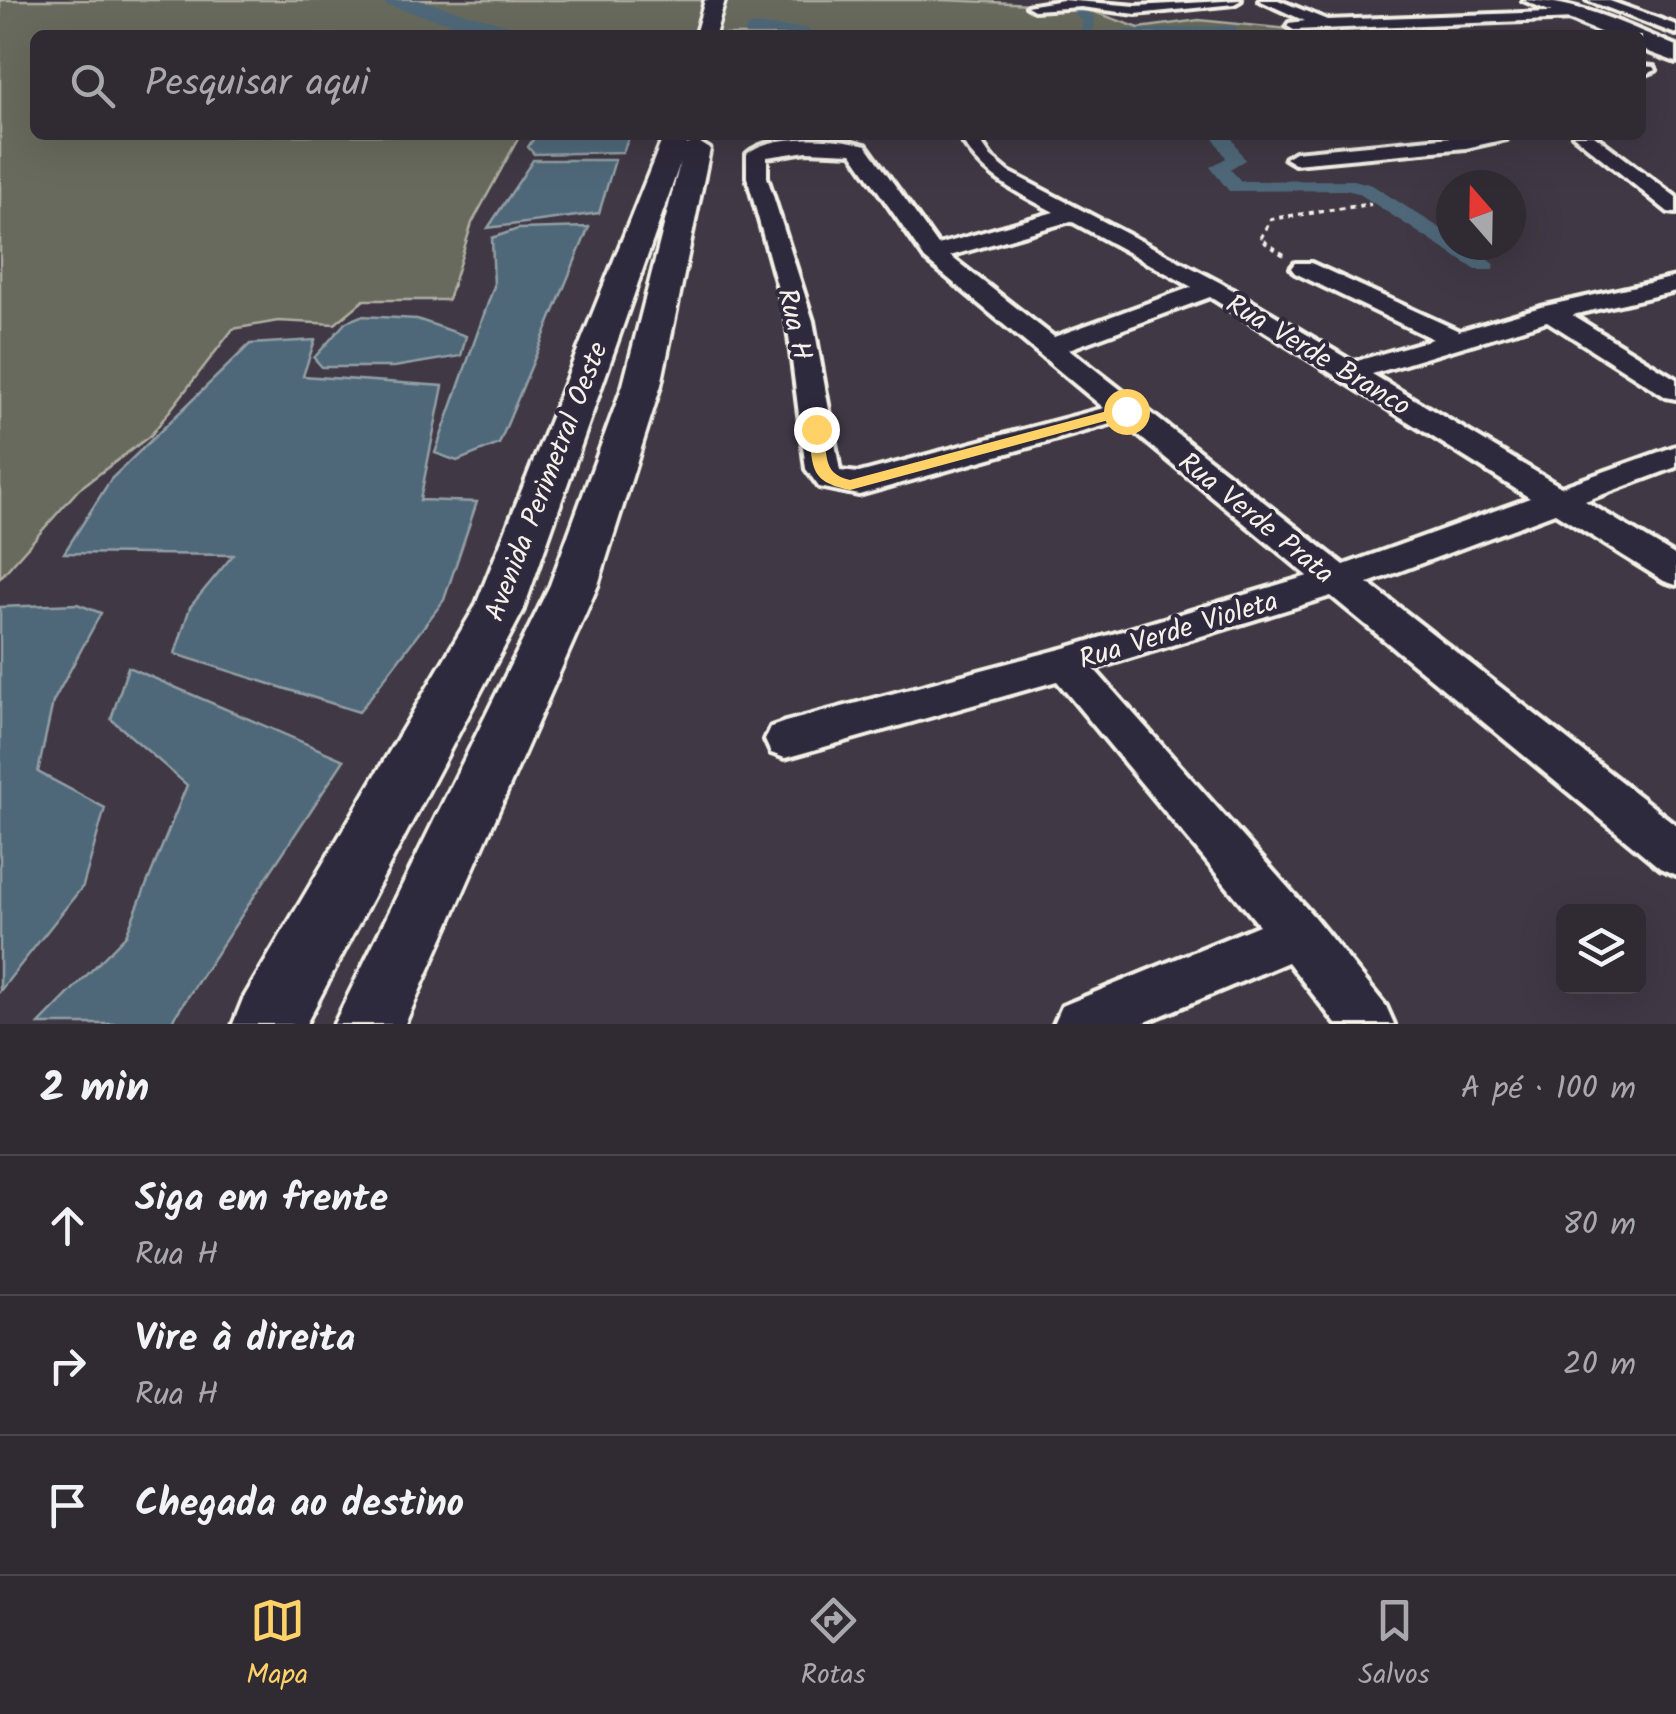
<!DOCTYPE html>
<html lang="pt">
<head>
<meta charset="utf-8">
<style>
  :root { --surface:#302a33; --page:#38323b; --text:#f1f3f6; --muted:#a8a7ac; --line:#4b464e; --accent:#ffd166 }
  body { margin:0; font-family:Kalam,sans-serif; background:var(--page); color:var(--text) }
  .controls { position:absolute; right:30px; bottom:30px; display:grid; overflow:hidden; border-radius:15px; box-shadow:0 10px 40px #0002 }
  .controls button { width:90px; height:90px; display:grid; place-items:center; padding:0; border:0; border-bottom:2px solid var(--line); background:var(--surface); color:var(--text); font:50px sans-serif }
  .compass { position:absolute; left:1436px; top:170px; width:90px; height:90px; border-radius:50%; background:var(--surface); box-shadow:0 10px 40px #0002; rotate:340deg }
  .stop { position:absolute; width:30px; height:30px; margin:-22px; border:8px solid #ffd166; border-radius:50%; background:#fff }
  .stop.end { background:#ffd166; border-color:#fff; box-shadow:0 2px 10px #0008 }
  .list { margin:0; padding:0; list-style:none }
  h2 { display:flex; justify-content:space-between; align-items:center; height:130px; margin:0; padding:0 40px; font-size:42px }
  h2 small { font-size:32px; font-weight:400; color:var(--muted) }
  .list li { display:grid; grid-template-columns:65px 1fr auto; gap:30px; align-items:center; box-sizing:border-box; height:140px; padding:0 40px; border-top:2px solid var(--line) }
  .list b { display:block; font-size:38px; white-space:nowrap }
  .list p { margin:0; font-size:32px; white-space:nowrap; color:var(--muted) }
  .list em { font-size:32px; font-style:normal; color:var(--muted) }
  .icon { flex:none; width:55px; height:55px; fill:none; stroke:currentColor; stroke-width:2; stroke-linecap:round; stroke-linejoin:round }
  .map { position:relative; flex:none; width:1676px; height:1024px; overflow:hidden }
  .search { position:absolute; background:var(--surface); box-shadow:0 10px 40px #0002; left:30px; right:30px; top:30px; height:110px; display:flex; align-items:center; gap:25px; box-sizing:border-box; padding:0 35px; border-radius:15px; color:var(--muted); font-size:38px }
  .sheet { height:550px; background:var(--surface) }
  nav { display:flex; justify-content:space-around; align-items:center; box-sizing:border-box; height:140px; border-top:2px solid var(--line); background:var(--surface); font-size:28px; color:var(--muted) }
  nav a { display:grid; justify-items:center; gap:5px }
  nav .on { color:var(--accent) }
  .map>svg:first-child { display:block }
</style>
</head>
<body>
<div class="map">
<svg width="1676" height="1024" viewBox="0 0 1676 1024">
  <rect width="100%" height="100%" fill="#403844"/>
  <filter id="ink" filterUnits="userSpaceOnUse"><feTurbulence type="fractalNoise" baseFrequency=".01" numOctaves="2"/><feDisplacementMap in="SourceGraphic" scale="20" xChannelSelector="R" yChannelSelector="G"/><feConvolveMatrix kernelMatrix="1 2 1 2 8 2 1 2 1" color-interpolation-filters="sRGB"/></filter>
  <g filter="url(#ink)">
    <path fill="#686b5d" stroke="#aeaea2" stroke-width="2.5" d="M0,0H943L1078,6L1139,28L1199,20L1349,35H35V135H520L472,223L448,300H364L335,324L278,321L233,329L151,435L79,489L0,578Z"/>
    <g fill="#506879" stroke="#929fa5" stroke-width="2.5">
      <path d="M536,135H630L623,152L534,154L528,147Z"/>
      <path d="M533,160H615L599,213L488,228Z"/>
      <path d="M589,227L499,444L457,461L435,453L494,286L492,238L518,229Z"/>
      <path d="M361,316L417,319L466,336L461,356L394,367H322L314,358L346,322Z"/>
      <path d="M315,340L303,376L443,386L420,500L477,502L444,600L359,712L175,654L190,607L233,555L64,553L111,479L250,344Z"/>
      <path d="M77,604L101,613L53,702L38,772L105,808L83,886L0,991V607Z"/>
      <path d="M128,667L344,760L170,1024H39L126,935L187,785L111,719Z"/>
    </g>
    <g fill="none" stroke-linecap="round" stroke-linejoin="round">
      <g fill="#506879" fill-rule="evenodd">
        <path d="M1072,6H1082L1095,18L1093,35H1079L1083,22L1070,9Z"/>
        <path d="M1232,26L1237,27V33L1099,35L1106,31Z"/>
        <path d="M1212,135H1230L1245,160L1230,169L1241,181L1354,180L1372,185L1451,235V245H1467L1495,265L1492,270H1476L1358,193L1346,190L1229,191L1210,167L1226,158Z"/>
      </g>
      <g fill="#506879" fill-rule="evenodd">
        <path d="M383,0H419L526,30L529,35H491L386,5Z"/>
        <path d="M755,25L805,28L817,35H745L746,27Z"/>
      </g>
      <defs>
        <g id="minor">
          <path d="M1063,0L1136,6L1241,0L1234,4L1136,14L1081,7L1034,10L1027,6Z"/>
          <path d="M1259,0H1278L1327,20L1575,11L1582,15L1575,19L1294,30L1287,26L1289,23L1305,21Z"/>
          <path d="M1587,0H1607L1676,25V34Z"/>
          <path d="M1641,66L1654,67L1656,70L1641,76Z"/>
          <path d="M958,135H976L991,157L1009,172L1221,283L1353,362L1433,339L1295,273L1291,268L1295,263H1311L1459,331L1541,307L1676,277V291L1572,315L1676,379V399L1666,397L1547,321L1372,374L1561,487L1676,446V467L1585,501L1676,556V585L1664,581L1555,513L1368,583L1676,825V875L1660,868L1331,596L1094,669L1314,917L1386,1006L1394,1024H1336L1288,962L1141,1024H1054L1062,1006L1259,925L1057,681L785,758L771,753L765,740L771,727L785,722L1065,648L1308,576L1121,421L859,495L819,487L806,469L787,321L747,177V154C770,133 837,137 866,145L938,245L1054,212C1011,189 985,178 958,135ZM807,151L852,153L925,259L1104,408L859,473L840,471L813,321L767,177V157ZM1071,221L1192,287L1054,337L950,256ZM1210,297L1530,498L1344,565L1069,349Z"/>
          <path d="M1472,135H1508L1506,139L1466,148L1295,164L1285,158L1295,152Z"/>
          <path d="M1573,135H1594L1676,197V213L1668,212Z"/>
        </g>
        <g id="secondary">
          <path d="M705,0H725L715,35H695Z"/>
          <path d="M664,135H690L686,145L697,141L710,149L661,385L598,585L405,1024H334L550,585L623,385L680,163L523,611L306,1024H233L243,999L475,607Z"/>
        </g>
        <path id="primary" d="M1523,0C1576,0 1629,26 1676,46V62L1641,49V35H1607Z"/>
      </defs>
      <use href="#minor" stroke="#f4f1e8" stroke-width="8"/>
      <use href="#secondary" stroke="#f4f1e8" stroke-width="7"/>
      <use href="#primary" stroke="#f4f1e8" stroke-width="8"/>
      <path stroke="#f4f1e8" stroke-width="4" stroke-dasharray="5 5" stroke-linecap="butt" d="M1284,255L1260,239L1271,219L1371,204"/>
      <use href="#minor" fill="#2f2a3d" fill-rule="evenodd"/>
      <use href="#secondary" fill="#2f2a3d" fill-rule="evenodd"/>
      <use href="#primary" fill="#2f2a3d" fill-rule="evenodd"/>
    </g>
  </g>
  <path fill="#ffd166" d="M1126,406L1131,408V414L850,490C808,481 814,468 808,429L821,426C830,451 819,473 850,480Z"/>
  <g text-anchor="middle" stroke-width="8" stroke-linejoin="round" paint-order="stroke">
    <g font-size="28" fill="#f4f1e8" stroke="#2f2a3d">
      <text transform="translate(796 324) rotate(77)" y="10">Rua H</text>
      <text transform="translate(1319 354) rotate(31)" y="10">Rua Verde Branco</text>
      <text transform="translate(545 481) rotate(-69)" y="10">Avenida Perimetral Oeste</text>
      <text transform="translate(1257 517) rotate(39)" y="10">Rua Verde Prata</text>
      <text transform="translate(1178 629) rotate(-17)" y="10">Rua Verde Violeta</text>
    </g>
  </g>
</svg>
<div class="controls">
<button><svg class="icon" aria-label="layers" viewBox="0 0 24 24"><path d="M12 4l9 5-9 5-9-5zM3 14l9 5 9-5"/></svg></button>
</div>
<svg class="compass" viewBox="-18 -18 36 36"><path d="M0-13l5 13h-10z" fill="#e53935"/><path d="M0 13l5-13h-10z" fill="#a8a7ac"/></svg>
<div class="stop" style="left:1126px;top:411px"></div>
<div class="stop end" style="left:816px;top:429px"></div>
<div class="search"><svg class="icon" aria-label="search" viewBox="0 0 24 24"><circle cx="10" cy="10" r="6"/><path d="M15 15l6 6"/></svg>Pesquisar aqui</div>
</div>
<section class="sheet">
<h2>2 min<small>A pé · 100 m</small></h2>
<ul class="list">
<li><svg class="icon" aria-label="ahead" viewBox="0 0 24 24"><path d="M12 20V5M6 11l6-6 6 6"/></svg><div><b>Siga em frente</b><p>Rua H</p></div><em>80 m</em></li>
<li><svg class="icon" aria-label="right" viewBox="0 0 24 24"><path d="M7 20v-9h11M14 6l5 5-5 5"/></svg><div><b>Vire à direita</b><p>Rua H</p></div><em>20 m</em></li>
<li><svg class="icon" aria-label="arrive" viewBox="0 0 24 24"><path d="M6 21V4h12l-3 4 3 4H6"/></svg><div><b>Chegada ao destino</b></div></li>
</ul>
</section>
<nav>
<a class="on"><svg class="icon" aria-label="map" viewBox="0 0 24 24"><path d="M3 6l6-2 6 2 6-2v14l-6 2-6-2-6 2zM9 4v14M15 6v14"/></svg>Mapa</a>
<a><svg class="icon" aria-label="directions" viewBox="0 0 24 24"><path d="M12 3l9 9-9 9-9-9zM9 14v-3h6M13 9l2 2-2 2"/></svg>Rotas</a>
<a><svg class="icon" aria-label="saved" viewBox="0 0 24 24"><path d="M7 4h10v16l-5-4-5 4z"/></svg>Salvos</a>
</nav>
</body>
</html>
